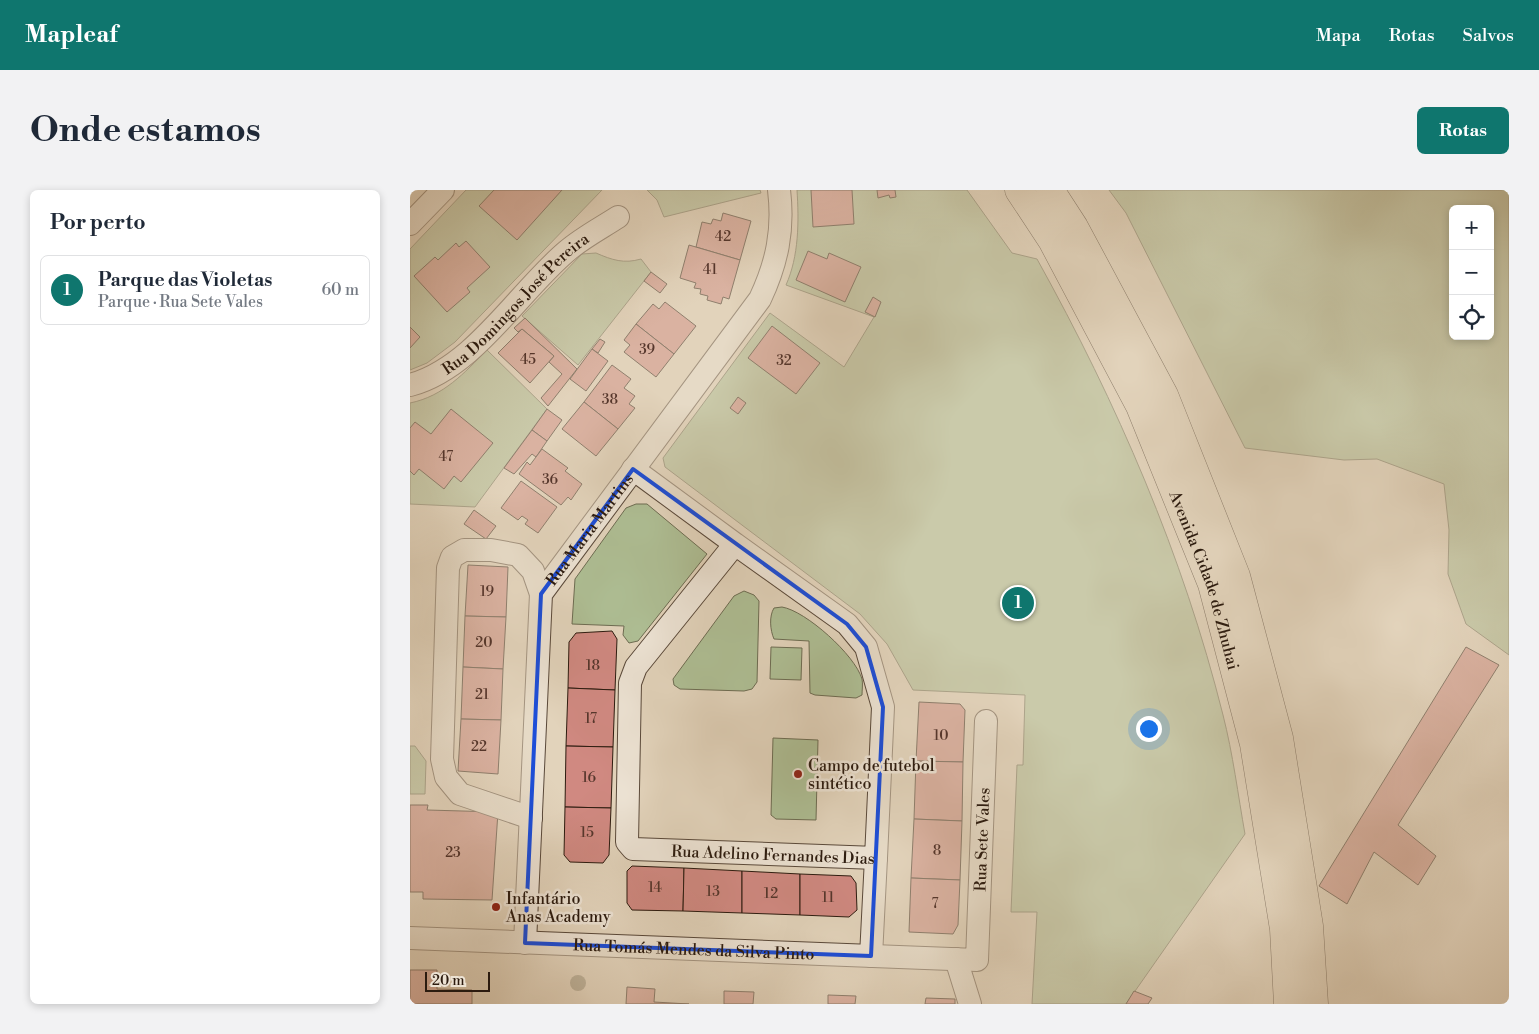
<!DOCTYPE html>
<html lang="pt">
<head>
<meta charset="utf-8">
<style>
  :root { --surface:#fff; --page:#f2f2f3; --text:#1f2937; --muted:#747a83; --line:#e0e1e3; --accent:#0f766e }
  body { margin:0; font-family:"Libre Bodoni",serif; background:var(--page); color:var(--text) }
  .controls { position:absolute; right:15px; top:15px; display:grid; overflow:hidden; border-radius:8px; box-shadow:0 2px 8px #0003 }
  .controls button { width:45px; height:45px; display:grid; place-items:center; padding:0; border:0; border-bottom:1px solid var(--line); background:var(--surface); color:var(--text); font:25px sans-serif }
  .scale { position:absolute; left:15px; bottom:12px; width:65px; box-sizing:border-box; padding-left:5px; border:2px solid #2c1b0f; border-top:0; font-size:14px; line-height:18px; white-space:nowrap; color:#2c1b0f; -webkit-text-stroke:4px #ece2d3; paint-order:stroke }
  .you { position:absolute; left:738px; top:538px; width:18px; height:18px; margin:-12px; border:4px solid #fff; border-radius:50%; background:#1a73e8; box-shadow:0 0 0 8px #1a73e833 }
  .badge { display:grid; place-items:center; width:32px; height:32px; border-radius:50%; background:var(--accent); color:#fff; font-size:16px; font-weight:700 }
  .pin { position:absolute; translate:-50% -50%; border:2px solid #fff; box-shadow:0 1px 5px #0006 }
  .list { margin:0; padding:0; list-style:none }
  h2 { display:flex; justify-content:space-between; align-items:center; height:65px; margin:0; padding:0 20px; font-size:21px }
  h2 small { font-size:16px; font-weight:400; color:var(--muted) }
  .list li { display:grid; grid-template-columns:32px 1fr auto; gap:15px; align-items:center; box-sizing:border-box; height:70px; margin:0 10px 10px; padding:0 10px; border:1px solid var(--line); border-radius:8px }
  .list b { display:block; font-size:19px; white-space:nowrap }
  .list p { margin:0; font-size:16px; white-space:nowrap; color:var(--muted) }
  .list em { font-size:16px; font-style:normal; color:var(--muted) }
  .icon { flex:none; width:28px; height:28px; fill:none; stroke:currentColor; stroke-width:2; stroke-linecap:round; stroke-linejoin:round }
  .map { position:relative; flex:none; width:1099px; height:814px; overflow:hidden; border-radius:8px }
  header { display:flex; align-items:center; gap:30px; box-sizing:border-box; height:70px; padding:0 25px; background:var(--accent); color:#fff }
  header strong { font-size:24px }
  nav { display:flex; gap:28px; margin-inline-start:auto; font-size:18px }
  .intro { display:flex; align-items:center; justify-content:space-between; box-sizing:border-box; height:120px; padding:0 30px }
  h1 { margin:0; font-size:35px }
  .button { padding:12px 22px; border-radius:8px; background:var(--accent); color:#fff; font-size:18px; font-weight:700 }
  main { display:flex; gap:30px; padding:0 30px }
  aside { flex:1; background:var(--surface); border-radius:8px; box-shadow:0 2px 8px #0003 }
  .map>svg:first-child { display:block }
</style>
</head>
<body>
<header>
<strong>Mapleaf</strong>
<nav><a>Mapa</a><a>Rotas</a><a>Salvos</a></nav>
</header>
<div class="intro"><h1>Onde estamos</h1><a class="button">Rotas</a></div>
<main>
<aside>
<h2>Por perto<small></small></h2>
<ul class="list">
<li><span class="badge">1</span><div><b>Parque das Violetas</b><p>Parque · Rua Sete Vales</p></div><em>60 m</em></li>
</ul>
</aside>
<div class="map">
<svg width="1099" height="814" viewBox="0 0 1099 814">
  <rect width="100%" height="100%" fill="#e2d3bb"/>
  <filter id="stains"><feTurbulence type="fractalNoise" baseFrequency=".004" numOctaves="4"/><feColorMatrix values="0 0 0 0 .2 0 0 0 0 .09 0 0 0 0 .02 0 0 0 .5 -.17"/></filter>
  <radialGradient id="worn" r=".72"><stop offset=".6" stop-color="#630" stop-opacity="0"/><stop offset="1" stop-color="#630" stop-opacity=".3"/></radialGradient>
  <g fill="#aebe94" stroke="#6d6c52" fill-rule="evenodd">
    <path d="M56,0H192L45,152L17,173L0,180V59Z"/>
    <path d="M237,0H350L351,3L254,27L247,10Z"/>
    <path d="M387,0H557L602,63L627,69C707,213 773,365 813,525C823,564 828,605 835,644L716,814H622L627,722H601L607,575H613L615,505L503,500L477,454L450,424L255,277L253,268L360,123L434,177L464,127L376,95C389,66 389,31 387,0Z"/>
    <path d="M699,0H1099V465L1056,434L1038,384L1039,340L1034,294L967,269L934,270L835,258L716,23ZM1043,19H1080V146H1043Z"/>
    <path d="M186,63C202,70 214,74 231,69L241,82L168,175L112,126L172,64Z"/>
    <path d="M77,160L137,219L65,317L0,314V213C34,206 54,183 77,160Z"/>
    <path d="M226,314H237L297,364L228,451L219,453L213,445L214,436L162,434L165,389L216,318Z"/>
    <path d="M334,401L344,405L349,411L347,492L342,499L334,501L270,499L264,495L263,489L324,406Z"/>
    <path d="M372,417C396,421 445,465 452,489C453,494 452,500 452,505L446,508L405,505L400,503L399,451L364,449C360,440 359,426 364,418Z"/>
    <path d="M361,457L392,458L391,490L360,489Z"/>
    <path d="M363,548L408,550L406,630L366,629L361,625Z"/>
    <path d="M0,556H5L16,571L15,604H0Z"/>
  </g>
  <g fill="#d08981" stroke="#2c1b0f">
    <path d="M84,0H152L107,50L69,16Z"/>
    <path d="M401,0H442L444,34L403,37Z"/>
    <path d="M467,0H485L486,7L480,8L479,5L468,8Z"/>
    <path d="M313,23L341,31L330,70L286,57L292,32L301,34L303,29L311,31Z"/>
    <path d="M56,51L80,77L57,98L60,102L37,122L4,86L25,67L28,70L46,53L49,57Z"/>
    <path d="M279,55L330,70L319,109L313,107L311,114L297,110L298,106L290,104L291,99L284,98L286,93L270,88Z"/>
    <path d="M398,61L417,69L419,63L451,77L435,112L386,90Z"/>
    <path d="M241,82L257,94L250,103L234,91Z"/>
    <path d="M463,107L471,112L465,127L455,122Z"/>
    <path d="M255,112L286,136L264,164L226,134L243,114L249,119Z"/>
    <path d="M115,128L167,179L138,216L131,208L152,184L139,172L144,166L112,139L108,142L104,138Z"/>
    <path d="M226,134L264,164L246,187L214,162L220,155L214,150Z"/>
    <path d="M362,136L410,173L386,204L338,168Z"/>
    <path d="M0,137L10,147L0,158Z"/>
    <path d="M112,139L144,166L120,193L88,163Z"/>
    <path d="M190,149L195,152L188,163L182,159Z"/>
    <path d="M182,159L198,171L176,201L160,189Z"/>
    <path d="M202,175L221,189L214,198L225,206L219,214L225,218L208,239L174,212Z"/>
    <path d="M328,207L336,213L328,224L320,218Z"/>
    <path d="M174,212L208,239L186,266L152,239Z"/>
    <path d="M41,219L83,253L51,292L44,286L34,299L9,279L4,285L0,281V238L5,232L21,244Z"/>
    <path d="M137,219L152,230L137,251L122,240Z"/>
    <path d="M122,240L137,251L126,267L122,264L104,284L94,278Z"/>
    <path d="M132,259L158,278L155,281L172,294L161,310L158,307L151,315L109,284L117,272L120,275Z"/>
    <path d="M111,291L147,317L128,343L115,334L118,330L112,326L108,330L91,318Z"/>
    <path d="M64,320L86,336L76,349L54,334Z"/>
    <path d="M58,375L98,377L96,427L55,426Z"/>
    <path d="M55,426L96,427L93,479L53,477Z"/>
    <path d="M202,441L207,449L205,500L158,498L159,452L166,443Z"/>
    <path d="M1056,457L1089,475L988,635L1026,666L1008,695L964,662L937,714L909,696Z"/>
    <path d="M53,477L93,479L91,530L51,529Z"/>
    <path d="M158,498L205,500L203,557L156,556Z"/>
    <path d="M509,512L550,514L555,520L553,572L506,571Z"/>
    <path d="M51,529L91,530L88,584L48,581Z"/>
    <path d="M156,556L203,557L201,618L155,617Z"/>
    <path d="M506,571L553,572L552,631L504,629Z"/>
    <path d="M0,615H18L17,620L88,622L82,710L13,709V702H0Z"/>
    <path d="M155,617L201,618L199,665L193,673L160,672L154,665Z"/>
    <path d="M504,629L552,631L550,690L501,688Z"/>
    <path d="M222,676L274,678L273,721L222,720L217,713V681Z"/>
    <path d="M274,678L332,681V723L273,721Z"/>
    <path d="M332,681L390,684V725L332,723Z"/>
    <path d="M390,684L441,686L446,693L447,720L439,727L390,725Z"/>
    <path d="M501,688L550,690L548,735L543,744L499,742Z"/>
    <path d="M0,780H27V799L62,800V814H0Z"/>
    <path d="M217,797L245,799L244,812L279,814H216Z"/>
    <path d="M314,801L344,802L343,814H314Z"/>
    <path d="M724,801L742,808L738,814H716Z"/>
    <path d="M418,805L446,806L445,814H418Z"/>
    <path d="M516,808L545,809V814H515Z"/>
  </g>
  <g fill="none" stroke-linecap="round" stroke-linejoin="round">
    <defs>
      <g id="street">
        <path d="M0,34L33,0"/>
        <path id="s1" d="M0,195C64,178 108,102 157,61C172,48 191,38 208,27"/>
        <path id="s2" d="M223,279L325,354L226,477L220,493L217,652L223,659L466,668L473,517L456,457L437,434L325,354"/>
        <path d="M121,628L50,604L36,587L32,569L38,378L42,367L54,360H81L108,365L123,381L131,404"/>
        <path id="s3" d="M0,748L567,770L576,531"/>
        <path id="s4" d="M115,753L131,404L350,109C367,73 374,40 369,0"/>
        <path d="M461,766L466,668"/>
        <path d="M546,769L560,814"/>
      </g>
      <g id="primary">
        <path id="s5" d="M609,0L642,50L730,216L802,394L844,554L874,739L878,814"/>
        <path d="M640,0L664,37L754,205L826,386L869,548L899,736L904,814"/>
      </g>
    </defs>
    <use href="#street" stroke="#5a493a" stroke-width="24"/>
    <use href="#primary" stroke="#2c1b0f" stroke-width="29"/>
    <use href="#street" stroke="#ece2d3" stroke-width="22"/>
    <use href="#primary" stroke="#e2d3bb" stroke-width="28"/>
  </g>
  <circle fill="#938972" cx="168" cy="793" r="8"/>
  <path d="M0 0H1099V814H0ZM223,279L437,434L456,457L473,517L461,766L115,753L131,404Z" fill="#e2d3bb" fill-opacity=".55" fill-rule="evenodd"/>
  <path fill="none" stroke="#1d4ed8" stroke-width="4" stroke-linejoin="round" d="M223,279L437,434L456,457L473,517L461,766L115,753L131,404Z"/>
  <g fill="#8f2418" stroke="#ece2d3" stroke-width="2">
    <circle cx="388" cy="584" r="5"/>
    <circle cx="86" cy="717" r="5"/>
  </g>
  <g text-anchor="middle" stroke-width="5" stroke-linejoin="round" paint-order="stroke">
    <g font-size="14" fill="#55362c">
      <text x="313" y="51">42</text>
      <text x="300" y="84">41</text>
      <text x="237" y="164">39</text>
      <text x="118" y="174">45</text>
      <text x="374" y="175">32</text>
      <text x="200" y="214">38</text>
      <text x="36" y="271">47</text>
      <text x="140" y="294">36</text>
      <text x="77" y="406">19</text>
      <text x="74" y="457">20</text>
      <text x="183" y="480">18</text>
      <text x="72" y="509">21</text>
      <text x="181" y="533">17</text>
      <text x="531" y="550">10</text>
      <text x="69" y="561">22</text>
      <text x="179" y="592">16</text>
      <text x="177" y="647">15</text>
      <text x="527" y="665">8</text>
      <text x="43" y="667">23</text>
      <text x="245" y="702">14</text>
      <text x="303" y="706">13</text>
      <text x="361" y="708">12</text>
      <text x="418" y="712">11</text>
      <text x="525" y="718">7</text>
    </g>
    <g font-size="16" fill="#2c1b0f" stroke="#ece2d3">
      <text dy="6" stroke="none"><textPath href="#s1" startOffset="135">Rua Domingos José Pereira</textPath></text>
      <text dy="6" stroke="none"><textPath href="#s4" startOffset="430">Rua Maria Martins</textPath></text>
      <text dy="6" stroke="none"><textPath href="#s5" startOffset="434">Avenida Cidade de Zhuhai</textPath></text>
      <text dy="6" stroke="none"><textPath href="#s3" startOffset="688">Rua Sete Vales</textPath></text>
      <text dy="6" stroke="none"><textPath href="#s2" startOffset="610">Rua Adelino Fernandes Dias</textPath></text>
      <text dy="6" stroke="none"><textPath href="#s3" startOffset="284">Rua Tomás Mendes da Silva Pinto</textPath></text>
    </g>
    <g font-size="16" fill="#2c1b0f" stroke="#ece2d3" text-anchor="start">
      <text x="398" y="581">Campo de futebol<tspan x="398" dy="18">sintético</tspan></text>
      <text x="96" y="714">Infantário<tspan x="96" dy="18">Anas Academy</tspan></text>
    </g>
  </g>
  <rect width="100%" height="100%" filter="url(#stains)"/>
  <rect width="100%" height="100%" fill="url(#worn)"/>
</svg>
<div class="controls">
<button>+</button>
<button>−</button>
<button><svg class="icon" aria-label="locate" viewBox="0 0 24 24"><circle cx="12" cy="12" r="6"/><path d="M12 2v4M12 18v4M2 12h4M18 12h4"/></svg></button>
</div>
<div class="scale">20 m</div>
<div class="you"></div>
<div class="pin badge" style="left:608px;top:413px">1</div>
</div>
</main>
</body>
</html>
